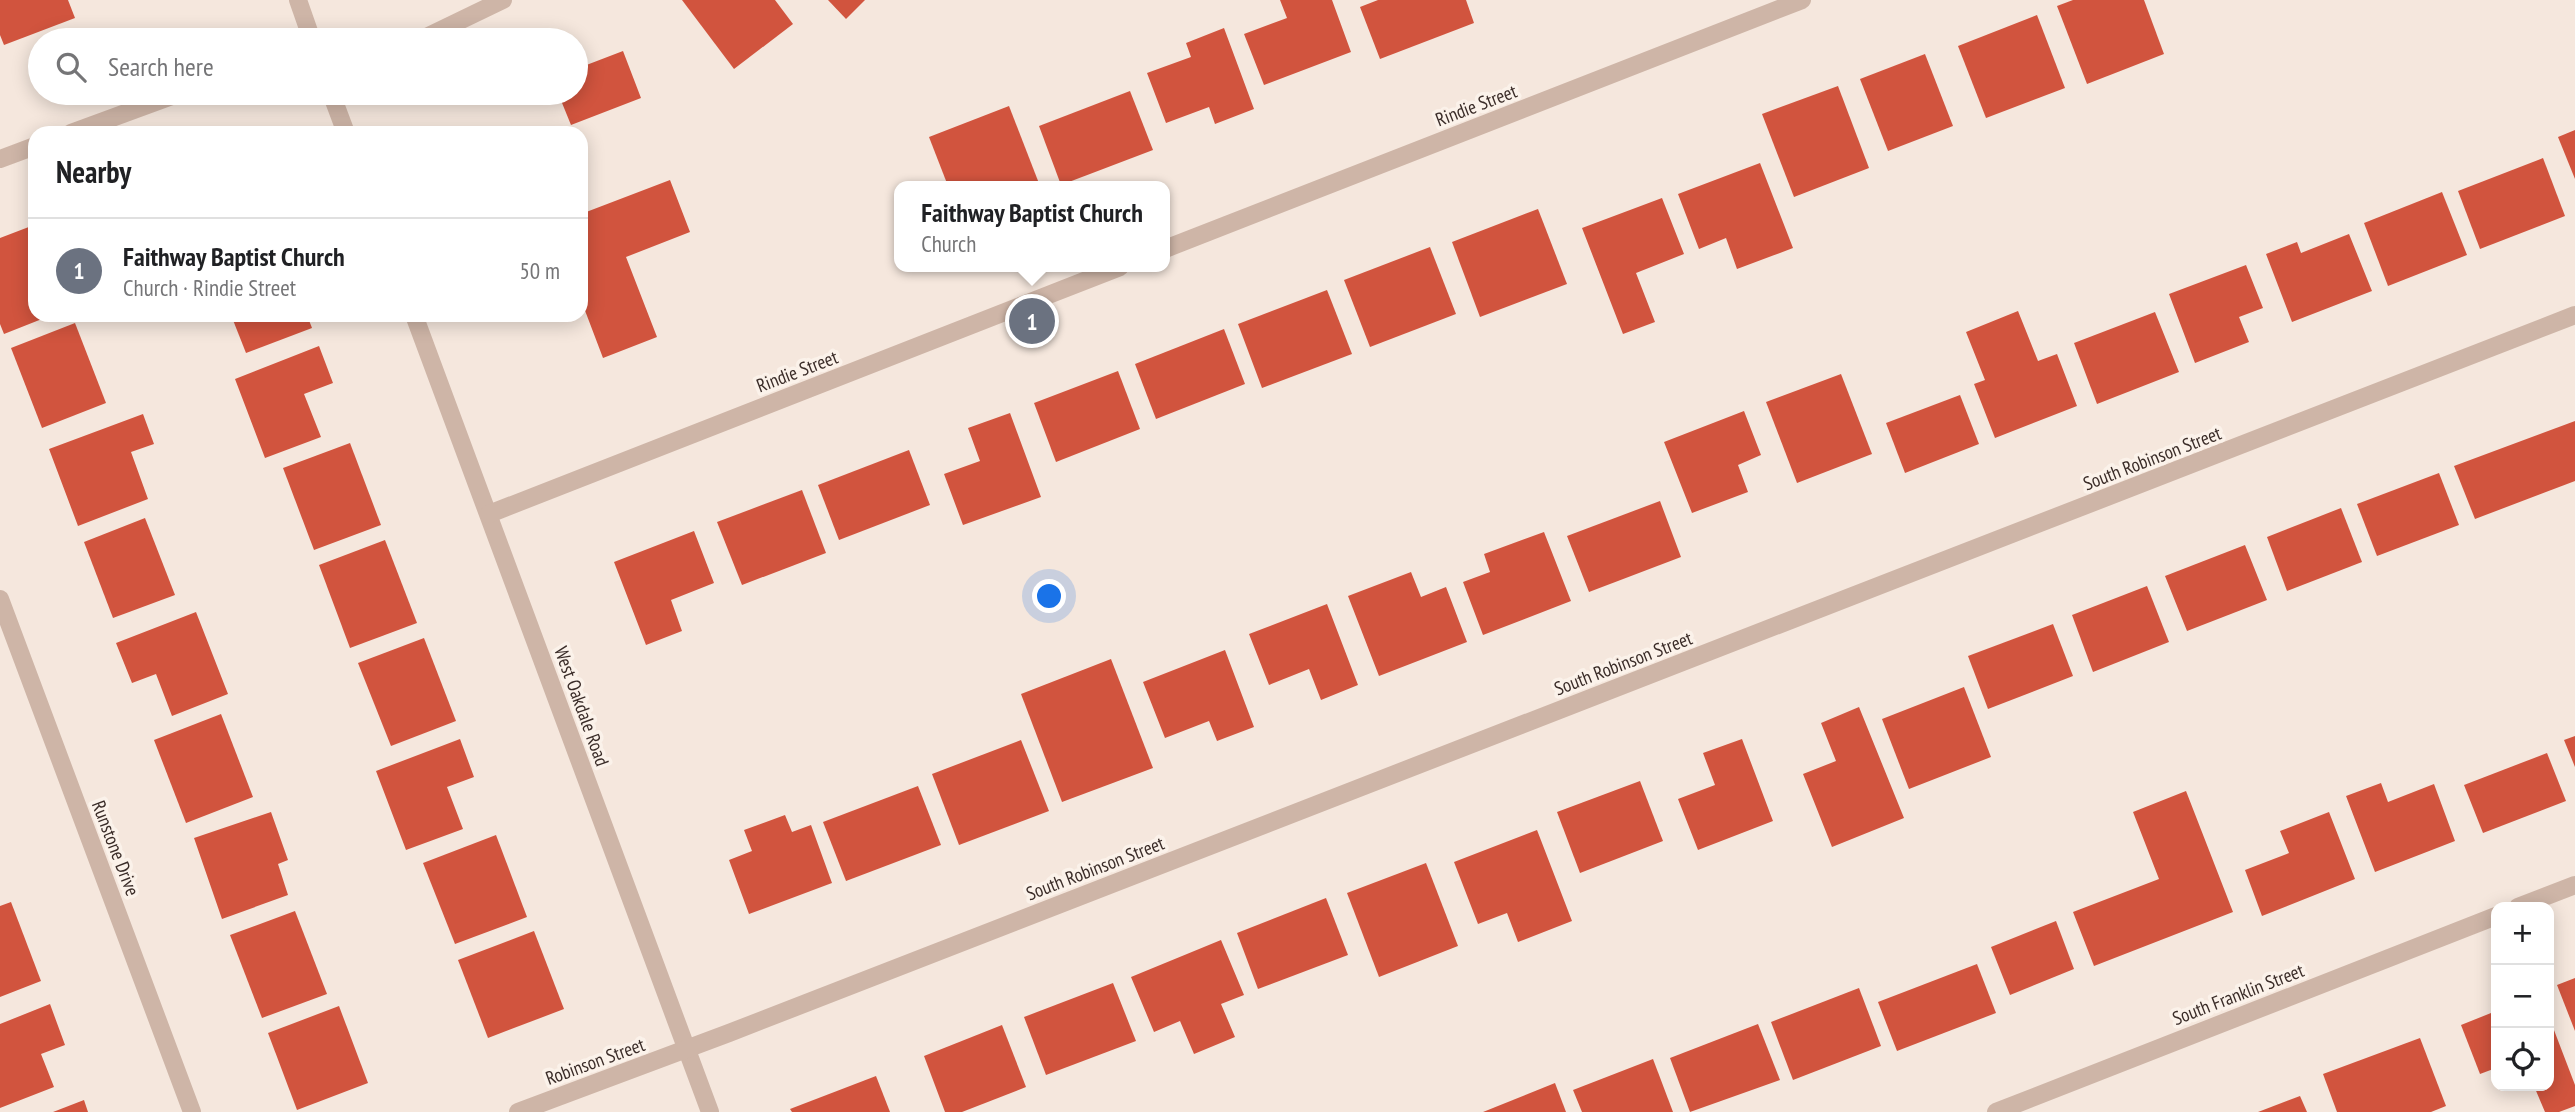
<!DOCTYPE html>
<html lang="en">
<head>
<meta charset="utf-8">
<style>
  :root { --surface:#fff; --page:#f6f6f6; --text:#202124; --muted:#757577; --line:#e0e0e0; --accent:#7c3aed }
  body { margin:0; font-family:"PT Sans Narrow",sans-serif; background:var(--page); color:var(--text) }
  .controls { position:absolute; right:21px; bottom:21px; display:grid; overflow:hidden; border-radius:14px; box-shadow:0 4px 18px #0003 }
  .controls button { width:63px; height:63px; display:grid; place-items:center; padding:0; border:0; border-bottom:2px solid var(--line); background:var(--surface); color:var(--text); font:35px sans-serif }
  .you { position:absolute; left:1050px; top:597px; width:24px; height:24px; margin:-18px; border:5px solid #fff; border-radius:50%; background:#1a73e8; box-shadow:0 0 0 10px #1a73e833 }
  .badge { display:grid; place-items:center; width:46px; height:46px; border-radius:50%; background:var(--accent); color:#fff; font-size:23px; font-weight:700 }
  .pin { position:absolute; translate:-50% -50%; border:4px solid #fff; box-shadow:0 2px 7px #0006 }
  .popup { position:absolute; left:894px; top:181px; width:276px; height:91px; box-sizing:border-box; display:grid; place-content:center; border-radius:14px; background:var(--surface); filter:drop-shadow(0 2px 5px #0005); font-size:23px; white-space:nowrap; color:var(--muted) }
  .popup b { font-size:26px; color:var(--text) }
  .popup::after { content:''; position:absolute; left:50%; top:100%; margin-left:-14px; border:14px solid transparent; border-top-color:var(--surface) }
  .list { margin:0; padding:0; list-style:none }
  h2 { display:flex; justify-content:space-between; align-items:center; height:91px; margin:0; padding:0 28px; font-size:30px }
  h2 small { font-size:23px; font-weight:400; color:var(--muted) }
  .list li { display:grid; grid-template-columns:46px 1fr auto; gap:21px; align-items:center; box-sizing:border-box; height:105px; padding:0 28px; border-top:2px solid var(--line) }
  .list b { display:block; font-size:26px; white-space:nowrap }
  .list p { margin:0; font-size:23px; white-space:nowrap; color:var(--muted) }
  .list em { font-size:23px; font-style:normal; color:var(--muted) }
  .icon { flex:none; width:38px; height:38px; fill:none; stroke:currentColor; stroke-width:2; stroke-linecap:round; stroke-linejoin:round }
  .map { position:relative; flex:none; width:2575px; height:1112px; overflow:hidden }
  .search { position:absolute; background:var(--surface); box-shadow:0 4px 18px #0003; left:28px; top:28px; width:560px; height:77px; display:flex; align-items:center; gap:18px; box-sizing:border-box; padding:0 24px; border-radius:38px; color:var(--muted); font-size:26px }
  .panel { position:absolute; background:var(--surface); box-shadow:0 4px 18px #0003; left:28px; top:126px; width:560px; height:196px; border-radius:21px }
  .map>svg:first-child { display:block }
</style>
</head>
<body>
<div class="map">
<svg width="2575" height="1112" viewBox="0 0 2575 1112">
  <rect width="100%" height="100%" fill="#f5e7dd"/>
  <g fill="#d1543e">
    <path d="M0,0H68L75,18L4,45L0,35Z"/>
    <path d="M682,0H775L793,24L734,69Z"/>
    <path d="M828,0H865L846,19Z"/>
    <path d="M1280,0H1332L1351,52L1264,85L1244,34L1287,18Z"/>
    <path d="M1378,0H1466L1474,23L1380,59L1360,7Z"/>
    <path d="M2073,0H2144L2164,54L2087,84L2057,6Z"/>
    <path d="M2037,15L2065,88L1986,118L1958,46Z"/>
    <path d="M1224,28L1254,109L1215,124L1209,107L1166,123L1147,73L1191,57L1186,43Z"/>
    <path d="M623,51L641,98L571,125L558,93H576V69Z"/>
    <path d="M1925,54L1953,126L1888,151L1860,79Z"/>
    <path d="M1838,86L1869,168L1794,197L1762,114Z"/>
    <path d="M1130,91L1153,150L1061,185L1039,126Z"/>
    <path d="M1009,106L1040,186H948L929,137Z"/>
    <path d="M2575,130V179L2558,137Z"/>
    <path d="M2543,158L2565,216L2480,249L2458,191Z"/>
    <path d="M1760,163L1793,248L1737,269L1726,238L1699,249L1678,194Z"/>
    <path d="M670,180L690,232L626,257L657,337L603,358L581,300V214Z"/>
    <path d="M2442,192L2467,255L2388,286L2364,223Z"/>
    <path d="M1662,198L1684,254L1636,273L1655,322L1623,334L1582,228Z"/>
    <path d="M1538,209L1567,284L1480,317L1452,242Z"/>
    <path d="M34,225L35,315H52L4,334L0,324V238Z"/>
    <path d="M2349,234L2372,291L2292,322L2266,254L2297,242L2301,253Z"/>
    <path d="M1430,247L1456,314L1370,347L1344,280Z"/>
    <path d="M2246,265L2263,308L2239,317L2249,342L2195,363L2169,294Z"/>
    <path d="M1327,290L1352,354L1262,388L1238,324Z"/>
    <path d="M2018,311L2038,361L2057,354L2077,406L1995,438L1974,384L1985,380L1966,332Z"/>
    <path d="M2155,312L2179,372L2097,404L2074,343Z"/>
    <path d="M231,315H307L312,328L246,353Z"/>
    <path d="M75,323L106,403L42,428L11,348Z"/>
    <path d="M1224,329L1245,384L1156,419L1135,364Z"/>
    <path d="M319,346L333,383L304,394L321,437L265,458L235,379Z"/>
    <path d="M1118,371L1140,429L1056,462L1034,403Z"/>
    <path d="M1841,374L1872,454L1797,483L1766,402Z"/>
    <path d="M1960,395L1979,444L1905,473L1886,423Z"/>
    <path d="M1744,411L1761,455L1738,465L1748,492L1692,513L1664,442Z"/>
    <path d="M1010,413L1041,497L963,525L944,474L980,461L968,428Z"/>
    <path d="M143,414L154,444L131,452L148,499L78,526L49,449Z"/>
    <path d="M2575,421V481L2475,519L2454,466Z"/>
    <path d="M350,443L381,525L314,550L283,468Z"/>
    <path d="M909,450L930,505L839,540L818,485Z"/>
    <path d="M2439,473L2459,525L2377,556L2357,504Z"/>
    <path d="M802,490L826,553L742,585L717,522Z"/>
    <path d="M1660,501L1681,557L1589,592L1567,536Z"/>
    <path d="M2341,508L2362,562L2287,591L2267,537Z"/>
    <path d="M145,518L175,595L113,618L84,542Z"/>
    <path d="M694,531L714,583L671,600L682,631L646,645L614,562Z"/>
    <path d="M1544,532L1571,601L1483,635L1463,582L1490,572L1484,554Z"/>
    <path d="M385,540L417,623L350,648L319,565Z"/>
    <path d="M2245,545L2267,600L2187,631L2165,576Z"/>
    <path d="M1411,572L1421,597L1446,587L1467,642L1379,676L1348,596Z"/>
    <path d="M2147,586L2169,642L2093,672L2072,615Z"/>
    <path d="M1327,604L1358,685L1321,700L1309,669L1269,685L1249,634Z"/>
    <path d="M196,612L228,694L172,716L156,674L132,683L116,643Z"/>
    <path d="M2053,624L2073,676L1988,709L1968,656Z"/>
    <path d="M424,638L456,721L391,746L358,663Z"/>
    <path d="M1225,650L1254,727L1217,741L1209,721L1165,738L1143,682Z"/>
    <path d="M1111,659L1153,768L1062,802L1021,694Z"/>
    <path d="M1964,687L1991,757L1909,789L1882,719Z"/>
    <path d="M1859,707L1904,818L1832,847L1803,774L1836,761L1821,723Z"/>
    <path d="M221,714L253,797L186,823L154,740Z"/>
    <path d="M2575,736V767L2564,740Z"/>
    <path d="M460,739L474,777L447,787L463,829L406,850L376,771Z"/>
    <path d="M1742,739L1773,821L1698,850L1678,799L1715,785L1703,753Z"/>
    <path d="M1021,740L1049,811L959,845L932,774Z"/>
    <path d="M2547,753L2566,801L2483,833L2464,785Z"/>
    <path d="M1640,781L1663,841L1580,873L1557,812Z"/>
    <path d="M2381,783L2388,802L2434,784L2455,841L2375,872L2346,796Z"/>
    <path d="M918,786L941,845L846,881L823,822Z"/>
    <path d="M2186,791L2233,912L2094,966L2073,912L2159,879L2133,812Z"/>
    <path d="M271,812L288,860L278,864L288,895L222,919L194,838Z"/>
    <path d="M2329,812L2355,879L2262,916L2245,870L2289,853L2280,831Z"/>
    <path d="M785,815L792,832L811,825L832,883L749,914L729,860L752,851L744,830Z"/>
    <path d="M1537,830L1572,921L1518,942L1507,913L1478,924L1454,862Z"/>
    <path d="M496,835L527,917L455,944L423,863Z"/>
    <path d="M1426,863L1458,946L1379,977L1347,893Z"/>
    <path d="M1326,898L1348,955L1258,989L1237,933Z"/>
    <path d="M11,902L41,981L0,997V906Z"/>
    <path d="M295,911L327,994L262,1018L230,935Z"/>
    <path d="M2056,921L2074,969L2010,995L1991,947Z"/>
    <path d="M534,931L564,1009L488,1038L458,960Z"/>
    <path d="M1221,940L1244,995L1221,1004L1235,1037L1194,1054L1180,1021L1154,1032L1131,977Z"/>
    <path d="M1977,964L1996,1013L1897,1051L1878,1002Z"/>
    <path d="M2575,978V1031L2557,985Z"/>
    <path d="M1113,983L1136,1041L1046,1075L1024,1017Z"/>
    <path d="M1859,988L1881,1046L1793,1080L1771,1022Z"/>
    <path d="M50,1004L65,1045L41,1054L54,1087L0,1108V1024Z"/>
    <path d="M339,1006L368,1083L297,1110L268,1033Z"/>
    <path d="M2496,1011V1068L2480,1074L2461,1025Z"/>
    <path d="M2549,1017L2575,1085V1106L2559,1112H2545L2534,1086H2549Z"/>
    <path d="M1758,1024L1780,1080L1690,1112L1670,1058Z"/>
    <path d="M1002,1025L1026,1087L962,1112H945L924,1056Z"/>
    <path d="M2420,1038L2446,1106L2431,1112H2337L2323,1074Z"/>
    <path d="M1653,1059L1673,1112H1582L1573,1090Z"/>
    <path d="M876,1076L890,1112H792L790,1109Z"/>
    <path d="M1555,1083L1566,1112H1483Z"/>
    <path d="M2300,1096L2307,1112H2258Z"/>
    <path d="M84,1100L88,1112H53Z"/>
  </g>
  <g fill="none" stroke-linecap="round" stroke-linejoin="round">
    <g stroke="#ceb5a7" stroke-width="18">
      <path d="M298,0L312,40"/>
      <path d="M420,40L503,0"/>
      <path d="M331,93L346,133"/>
      <path d="M71,133L180,93"/>
      <path d="M0,159L35,146"/>
      <path d="M1165,249L1802,0"/>
      <path d="M414,315L710,1112"/>
      <path d="M489,514L1120,267"/>
      <path d="M0,599L192,1112"/>
      <path d="M2518,907L2575,885"/>
      <path d="M518,1112L729,1033L2575,315"/>
      <path d="M1996,1112L2496,916"/>
    </g>
  </g>
  <g text-anchor="middle" stroke-width="7" stroke-linejoin="round" paint-order="stroke">
    <g font-size="19" fill="#3a2c28" stroke="#fbf2ea">
      <text transform="translate(1476 105) rotate(-21)" y="7">Rindie Street</text>
      <text transform="translate(797 371) rotate(-21)" y="7">Rindie Street</text>
      <text transform="translate(2152 458) rotate(-21)" y="7">South Robinson Street</text>
      <text transform="translate(1623 663) rotate(-21)" y="7">South Robinson Street</text>
      <text transform="translate(582 706) rotate(70)" y="7">West Oakdale Road</text>
      <text transform="translate(116 848) rotate(69)" y="7">Runstone Drive</text>
      <text transform="translate(1095 868) rotate(-21)" y="7">South Robinson Street</text>
      <text transform="translate(2238 994) rotate(-21)" y="7">South Franklin Street</text>
      <text transform="translate(595 1061) rotate(-20)" y="7">Robinson Street</text>
    </g>
  </g>
</svg>
<div class="controls">
<button>+</button>
<button>−</button>
<button><svg class="icon" aria-label="locate" viewBox="0 0 24 24"><circle cx="12" cy="12" r="6"/><path d="M12 2v4M12 18v4M2 12h4M18 12h4"/></svg></button>
</div>
<div class="you"></div>
<div class="pin badge" style="left:1032px;top:321px;background:#6b7280">1</div>
<div class="popup"><b>Faithway Baptist Church</b>Church</div>
<div class="search"><svg class="icon" aria-label="search" viewBox="0 0 24 24"><circle cx="10" cy="10" r="6"/><path d="M15 15l6 6"/></svg>Search here</div>
<section class="panel">
<h2>Nearby<small></small></h2>
<ul class="list">
<li><span class="badge" style="background:#6b7280">1</span><div><b>Faithway Baptist Church</b><p>Church · Rindie Street</p></div><em>50 m</em></li>
</ul>
</section>
</div>
</body>
</html>
